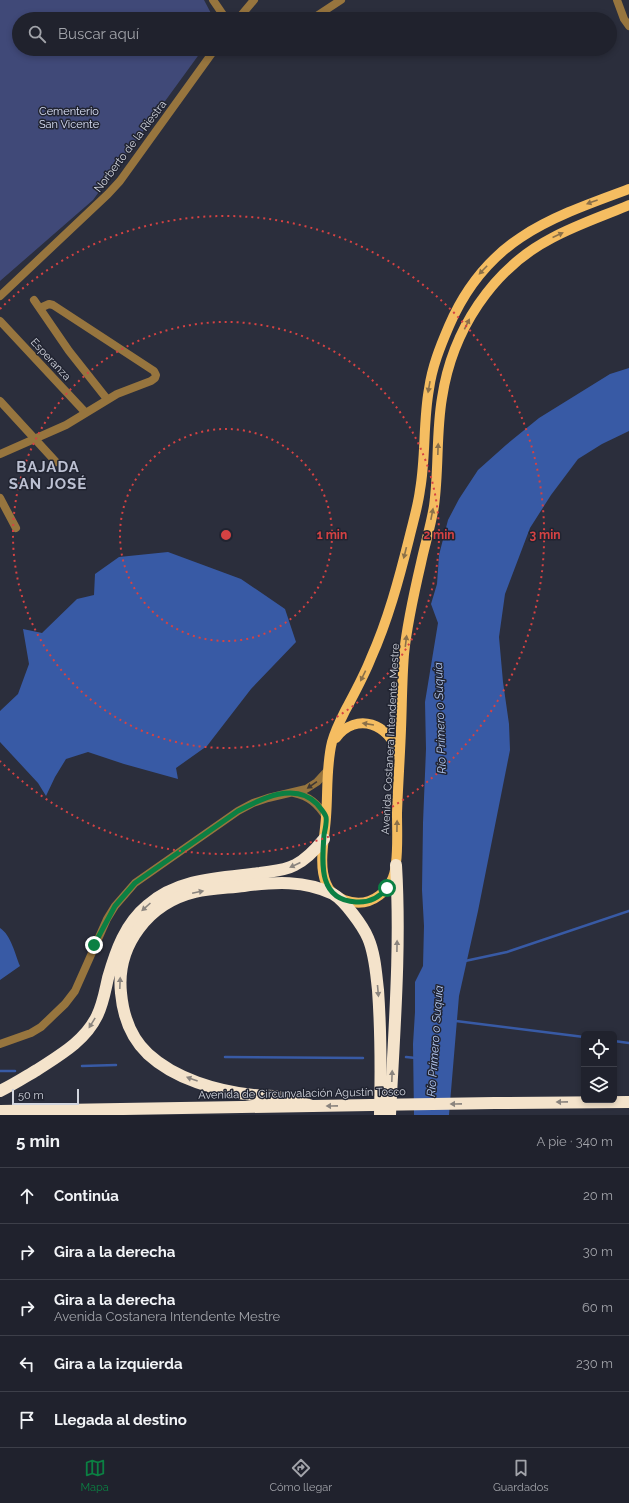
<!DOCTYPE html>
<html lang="es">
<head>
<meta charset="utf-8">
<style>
  :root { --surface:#20222d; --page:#2d2f39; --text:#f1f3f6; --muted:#a2a4aa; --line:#3d3f49; --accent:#0b8043 }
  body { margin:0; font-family:Raleway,sans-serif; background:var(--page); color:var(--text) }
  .controls { position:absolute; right:12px; bottom:12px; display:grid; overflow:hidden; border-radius:6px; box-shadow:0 2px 6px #0003 }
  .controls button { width:36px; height:36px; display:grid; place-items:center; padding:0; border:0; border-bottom:1px solid var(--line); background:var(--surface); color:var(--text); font:20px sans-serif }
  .scale { position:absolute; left:12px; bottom:10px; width:67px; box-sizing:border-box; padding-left:4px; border:2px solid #d2d5de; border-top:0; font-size:11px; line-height:14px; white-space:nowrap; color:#d2d5de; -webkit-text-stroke:3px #212431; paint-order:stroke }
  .stop { position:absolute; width:12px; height:12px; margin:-9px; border:3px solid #0b8043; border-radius:50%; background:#fff }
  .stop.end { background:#0b8043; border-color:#fff; box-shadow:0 1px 4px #0008 }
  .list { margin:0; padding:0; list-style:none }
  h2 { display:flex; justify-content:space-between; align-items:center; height:52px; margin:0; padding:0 16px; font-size:17px }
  h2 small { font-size:13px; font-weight:400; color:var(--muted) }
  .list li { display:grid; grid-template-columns:26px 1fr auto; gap:12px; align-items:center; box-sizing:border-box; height:56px; padding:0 16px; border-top:1px solid var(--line) }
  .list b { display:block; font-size:15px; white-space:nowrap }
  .list p { margin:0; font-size:13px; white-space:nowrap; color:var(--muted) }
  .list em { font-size:13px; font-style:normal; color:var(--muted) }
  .icon { flex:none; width:22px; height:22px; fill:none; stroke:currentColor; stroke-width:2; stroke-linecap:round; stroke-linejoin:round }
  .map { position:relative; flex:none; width:629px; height:1115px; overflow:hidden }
  .search { position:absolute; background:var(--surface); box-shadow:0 2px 6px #0003; left:12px; right:12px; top:12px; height:44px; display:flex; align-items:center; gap:10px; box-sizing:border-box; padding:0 14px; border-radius:22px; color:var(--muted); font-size:15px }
  .sheet { height:332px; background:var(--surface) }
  nav { display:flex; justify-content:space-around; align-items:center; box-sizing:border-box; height:56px; border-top:1px solid var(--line); background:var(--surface); font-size:11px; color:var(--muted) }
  nav a { display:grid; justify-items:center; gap:2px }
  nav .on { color:var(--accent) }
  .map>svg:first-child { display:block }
</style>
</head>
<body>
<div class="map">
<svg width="629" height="1115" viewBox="0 0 629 1115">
  <rect width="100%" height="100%" fill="#2b2e3c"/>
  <path fill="#404978" d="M0,0H204L214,19H19V49H203L93,200L0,281Z"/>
  <g fill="#385aa5">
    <path d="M629,368V431L602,444L578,459L551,495L530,528L505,594L499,637L503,682L509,724L510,750L478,911L459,996L449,1115H414L413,1044L415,1012V982L423,966L424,926L422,890L423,823L426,749L425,702L438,623L431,604L437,584L439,555L448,520L459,499L478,470L506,445L539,418L610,374Z"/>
    <path d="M168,552L241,579L285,609L296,642L251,689L207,746L176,768L178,779L124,764L88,752L66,759L55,777L46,796L38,783L0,742V711L18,694L29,664L23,629L42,633L77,599L94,595L95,574L119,557Z"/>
    <path d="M0,928C11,935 15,954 20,966L0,980Z"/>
  </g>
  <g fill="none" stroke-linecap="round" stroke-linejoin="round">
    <g stroke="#385aa5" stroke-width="2.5">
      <path d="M465,961L507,952L629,911"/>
      <path d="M456,1021L584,1037"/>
      <path d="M614,1041L629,1043"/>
      <path d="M225,1057L363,1058"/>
      <path d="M406,1057L416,1058"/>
      <path d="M82,1066L116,1065"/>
      <path d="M0,1071H15"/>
    </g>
    <g stroke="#97753e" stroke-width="8">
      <path d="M213,0L226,19"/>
      <path d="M617,0L624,19L629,26"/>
      <path d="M238,19L254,0"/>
      <path d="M312,19L341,0"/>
      <path d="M0,296L108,194L120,181L215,49"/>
      <path d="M34,300L69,351L107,399"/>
      <path d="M0,321L85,412"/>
      <path d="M0,401L56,462"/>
      <path d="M0,454L66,425L117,394L151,381L155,378L156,375L154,371L53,305L49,304L40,308"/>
      <path d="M0,498L16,528"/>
      <path d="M294,793C309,796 318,804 326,817"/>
      <path d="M0,1044L31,1033L41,1027L65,1004L75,991L107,919L115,906L135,883L238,811L253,803L268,798L306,789L317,782L328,770"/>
    </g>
    <g stroke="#f5bd61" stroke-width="10">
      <path d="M629,189C547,219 486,240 449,326C440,347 432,367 429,389C423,422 426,456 420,490C418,506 413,522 409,539C399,579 388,620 371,658C364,676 354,694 345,711C340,721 335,731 332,742C326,766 328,792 326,817C325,836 318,865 326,883C329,892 336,896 344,900C371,910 394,890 396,863C398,847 397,830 397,813C398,785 400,757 401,729C402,704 402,679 404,654C407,624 414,593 421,563C425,544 431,525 434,506C439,470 436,433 442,398C452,331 492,269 552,238C576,225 603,216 629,205"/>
      <path d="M336,738C356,711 391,724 397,754"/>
    </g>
    <g stroke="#f4e3cb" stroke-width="12">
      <path d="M0,1091C13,1085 25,1077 37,1070C60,1055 85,1041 97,1016C103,1004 105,991 108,978C116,950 125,924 148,905C179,878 221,878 260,873C271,871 284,871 295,865C307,859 316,849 324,839"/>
      <path d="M495,1103L629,1102"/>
      <path d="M312,1106C301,1103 290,1098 279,1097C270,1095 261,1096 253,1095C217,1091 175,1079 148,1054C131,1038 123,1015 121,993C116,945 149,903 195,892C211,888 228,888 244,886C274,882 305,880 333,894C344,900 363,926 368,938C375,954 376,973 378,990C381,1032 381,1073 380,1115"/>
      <path d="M0,1111L371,1105"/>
      <path d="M390,1115C394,1032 401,949 396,865"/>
    </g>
    <path stroke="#f4e3cb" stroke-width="12" d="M371,1105L495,1103"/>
  </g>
  <defs><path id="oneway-solid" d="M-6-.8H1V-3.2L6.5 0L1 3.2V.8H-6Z"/></defs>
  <g fill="#8b7049">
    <use href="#oneway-solid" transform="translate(592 202) rotate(160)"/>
    <use href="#oneway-solid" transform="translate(558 235) rotate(-25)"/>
    <use href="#oneway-solid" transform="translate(483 270) rotate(134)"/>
    <use href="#oneway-solid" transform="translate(467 324) rotate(-64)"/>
    <use href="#oneway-solid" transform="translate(429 387) rotate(100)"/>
    <use href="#oneway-solid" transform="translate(438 449) rotate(-88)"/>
    <use href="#oneway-solid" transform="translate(432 514) rotate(-79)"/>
    <use href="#oneway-solid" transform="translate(405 553) rotate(104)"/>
    <use href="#oneway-solid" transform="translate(406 641) rotate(-83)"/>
    <use href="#oneway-solid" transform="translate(363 676) rotate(116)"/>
    <use href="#oneway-solid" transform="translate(368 724) rotate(-171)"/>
    <use href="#oneway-solid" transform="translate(397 826) rotate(-89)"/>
  </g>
  <use fill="#3e3834" href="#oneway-solid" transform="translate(312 785) rotate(145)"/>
  <g fill="#8a847e">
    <use href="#oneway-solid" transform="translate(295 865) rotate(155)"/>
    <use href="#oneway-solid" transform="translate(198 892) rotate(-12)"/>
    <use href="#oneway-solid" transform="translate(146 907) rotate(138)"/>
    <use href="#oneway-solid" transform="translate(397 946) rotate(-89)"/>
    <use href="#oneway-solid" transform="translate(120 983) rotate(-88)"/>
    <use href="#oneway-solid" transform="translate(378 991) rotate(85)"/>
    <use href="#oneway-solid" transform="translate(92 1023) rotate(122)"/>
    <use href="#oneway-solid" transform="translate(392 1076) rotate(-88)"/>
    <use href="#oneway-solid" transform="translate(192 1079) rotate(-160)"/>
    <use href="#oneway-solid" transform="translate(562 1102) rotate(179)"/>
    <use href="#oneway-solid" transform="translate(456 1104) rotate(179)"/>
    <use href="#oneway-solid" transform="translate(332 1106) rotate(179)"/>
  </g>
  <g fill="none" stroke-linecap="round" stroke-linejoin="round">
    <path stroke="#0b8043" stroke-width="5" d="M94,945L115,906L135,883L238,811C261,799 295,781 317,804C320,808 325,813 326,817C327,822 325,830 324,835C322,863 318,900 356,902C369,903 379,898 387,888"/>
  </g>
  <g fill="none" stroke="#d54243" stroke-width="2" stroke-dasharray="2 4">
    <circle cx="226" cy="535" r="106"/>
    <circle cx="226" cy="535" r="213"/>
    <path d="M0 309A319 319 0 1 1 0 761"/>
  </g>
  <g text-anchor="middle" stroke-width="3" stroke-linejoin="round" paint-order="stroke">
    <g font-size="11" fill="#dae0f6" stroke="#212431">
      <text x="69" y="115">Cementerio<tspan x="69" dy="13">San Vicente</tspan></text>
    </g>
    <g font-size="11" fill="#d2d5de" stroke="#212431">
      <text transform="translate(130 146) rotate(-53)" y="4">Norberto de la Riestra</text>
      <text transform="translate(51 359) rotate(47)" y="4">Esperanza</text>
      <text transform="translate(390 739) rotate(-87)" y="4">Avenida Costanera Intendente Mestre</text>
      <text transform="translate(302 1093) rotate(-1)" y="4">Avenida de Circunvalación Agustín Tosco</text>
    </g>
    <g font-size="12" font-style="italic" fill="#b3c8f2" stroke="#212431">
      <text transform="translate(440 718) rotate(-92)" y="4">Río Primero o Suquía</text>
      <text transform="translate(435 1041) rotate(-86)" y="4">Río Primero o Suquía</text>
    </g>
    <g font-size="15" font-weight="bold" letter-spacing="1" fill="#bcc0d2" stroke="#212431">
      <text x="48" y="472">BAJADA<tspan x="48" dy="17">SAN JOSÉ</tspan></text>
    </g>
  </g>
  <circle cx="226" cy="535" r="6" fill="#d54243" stroke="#212431" stroke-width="2"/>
  <g font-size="12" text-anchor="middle" font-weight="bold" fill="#d54243" stroke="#212431" stroke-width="3" stroke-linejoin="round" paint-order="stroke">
    <text x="332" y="539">1 min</text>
    <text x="439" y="539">2 min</text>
    <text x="545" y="539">3 min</text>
  </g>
</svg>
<div class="controls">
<button><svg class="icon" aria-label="locate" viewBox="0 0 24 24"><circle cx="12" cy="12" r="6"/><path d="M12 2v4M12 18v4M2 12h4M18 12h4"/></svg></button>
<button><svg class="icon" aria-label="layers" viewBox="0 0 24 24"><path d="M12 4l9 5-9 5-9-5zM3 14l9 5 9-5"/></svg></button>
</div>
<div class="scale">50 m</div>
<div class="stop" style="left:387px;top:888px"></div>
<div class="stop end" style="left:94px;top:945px"></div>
<div class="search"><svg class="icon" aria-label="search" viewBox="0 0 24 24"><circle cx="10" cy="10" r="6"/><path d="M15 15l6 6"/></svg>Buscar aquí</div>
</div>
<section class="sheet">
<h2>5 min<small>A pie · 340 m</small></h2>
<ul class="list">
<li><svg class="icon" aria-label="ahead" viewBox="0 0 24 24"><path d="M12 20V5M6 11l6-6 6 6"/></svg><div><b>Continúa</b></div><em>20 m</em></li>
<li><svg class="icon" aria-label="right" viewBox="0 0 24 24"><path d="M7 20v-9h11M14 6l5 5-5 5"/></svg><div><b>Gira a la derecha</b></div><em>30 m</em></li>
<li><svg class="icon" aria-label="right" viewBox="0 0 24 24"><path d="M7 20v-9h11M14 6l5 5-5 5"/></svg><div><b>Gira a la derecha</b><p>Avenida Costanera Intendente Mestre</p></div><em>60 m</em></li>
<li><svg class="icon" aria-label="left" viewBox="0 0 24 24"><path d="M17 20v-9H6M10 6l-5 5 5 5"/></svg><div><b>Gira a la izquierda</b></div><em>230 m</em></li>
<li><svg class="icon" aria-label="arrive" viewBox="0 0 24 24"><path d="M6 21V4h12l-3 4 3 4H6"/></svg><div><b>Llegada al destino</b></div></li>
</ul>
</section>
<nav>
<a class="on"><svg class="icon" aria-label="map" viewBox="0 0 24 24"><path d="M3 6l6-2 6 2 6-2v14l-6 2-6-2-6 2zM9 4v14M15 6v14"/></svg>Mapa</a>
<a><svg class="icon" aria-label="directions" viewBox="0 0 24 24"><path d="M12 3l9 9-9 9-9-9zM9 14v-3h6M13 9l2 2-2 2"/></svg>Cómo llegar</a>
<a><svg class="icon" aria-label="saved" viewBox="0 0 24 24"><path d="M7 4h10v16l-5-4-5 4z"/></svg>Guardados</a>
</nav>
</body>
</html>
